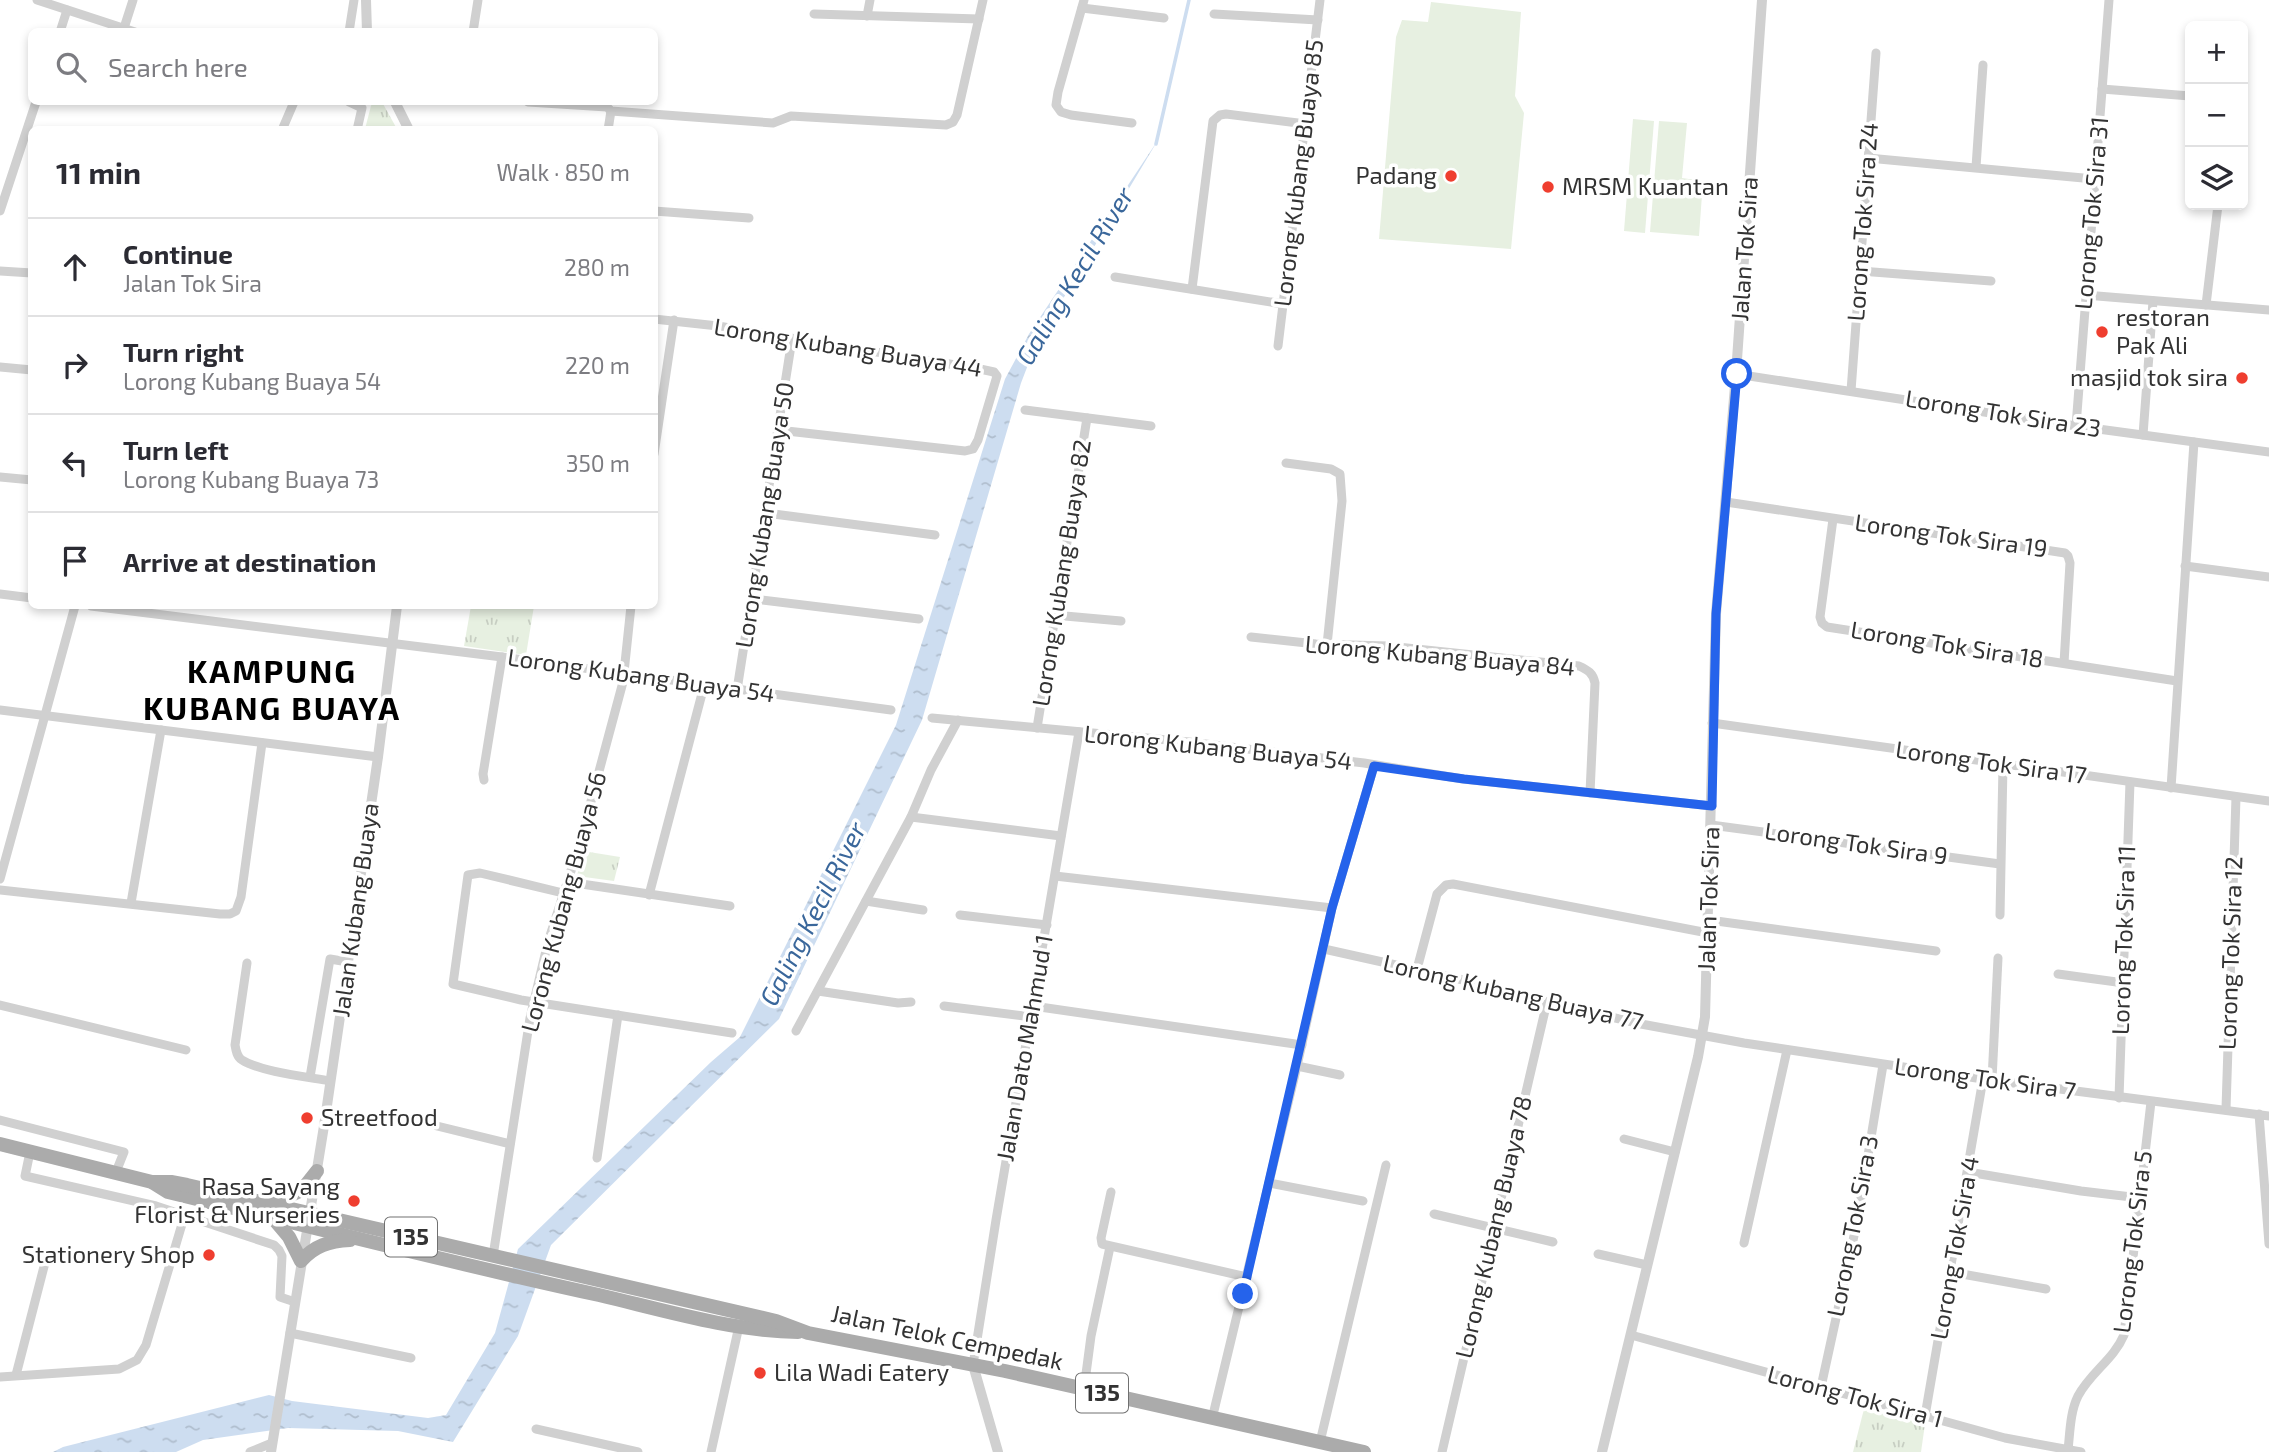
<!DOCTYPE html>
<html lang="en">
<head>
<meta charset="utf-8">
<style>
  :root { --surface:#fff; --page:#f2f2f3; --text:#2b2b33; --muted:#7c7c81; --line:#e1e1e2 }
  body { margin:0; font-family:"Exo 2",sans-serif; background:var(--page); color:var(--text) }
  .controls { position:absolute; right:21px; top:21px; display:grid; overflow:hidden; border-radius:10px; box-shadow:0 4px 10px #0003 }
  .controls button { width:63px; height:63px; display:grid; place-items:center; padding:0; border:0; border-bottom:2px solid var(--line); background:var(--surface); color:var(--text); font:35px sans-serif }
  .stop { position:absolute; width:21px; height:21px; margin:-16px; border:5px solid #2563eb; border-radius:50%; background:#fff }
  .stop.end { background:#2563eb; border-color:#fff; box-shadow:0 2px 7px #0008 }
  .list { margin:0; padding:0; list-style:none }
  h2 { display:flex; justify-content:space-between; align-items:center; height:91px; margin:0; padding:0 28px; font-size:30px }
  h2 small { font-size:23px; font-weight:400; color:var(--muted) }
  .list li { display:grid; grid-template-columns:46px 1fr auto; gap:21px; align-items:center; box-sizing:border-box; height:98px; padding:0 28px; border-top:2px solid var(--line) }
  .list b { display:block; font-size:26px; white-space:nowrap }
  .list p { margin:0; font-size:23px; white-space:nowrap; color:var(--muted) }
  .list em { font-size:23px; font-style:normal; color:var(--muted) }
  .icon { flex:none; width:38px; height:38px; fill:none; stroke:currentColor; stroke-width:2; stroke-linecap:round; stroke-linejoin:round }
  .map { position:relative; flex:none; width:2269px; height:1452px; overflow:hidden }
  .search { position:absolute; background:var(--surface); box-shadow:0 4px 10px #0003; left:28px; top:28px; width:630px; height:77px; display:flex; align-items:center; gap:18px; box-sizing:border-box; padding:0 24px; border-radius:10px; color:var(--muted); font-size:26px }
  .panel { position:absolute; background:var(--surface); box-shadow:0 4px 10px #0003; left:28px; top:126px; width:630px; height:483px; border-radius:10px }
  .map>svg:first-child { display:block }
</style>
</head>
<body>
<div class="map">
<svg width="2269" height="1452" viewBox="0 0 2269 1452">
  <defs>
    <pattern id="park-tufts" width="24" height="20" patternUnits="userSpaceOnUse" patternTransform="scale(1.75)"><rect width="24" height="20" fill="#e7f0e1"/><path d="M3 7l-1-3M5 7V3M7 7l1-3M15 17l-1-3M17 17v-4M19 17l1-3" fill="none" stroke="#c7cec2"/></pattern>
    <pattern id="water-ripples" width="26" height="14" patternUnits="userSpaceOnUse" patternTransform="scale(1.75)"><rect width="26" height="14" fill="#cdddf0"/><path d="M2 4q2-2 4 0t4 0M15 11q2-2 4 0t4 0" fill="none" stroke="#b0bece"/></pattern>
  </defs>
  <rect width="100%" height="100%" fill="#fff"/>
  <g fill="url(#park-tufts)">
    <path d="M372,102H382L397,129H365Z"/>
    <path d="M471,606H534L526,655L464,646Z"/>
    <path d="M583,851L620,857L614,881L577,876Z"/>
    <path d="M1864,1409L1925,1424L1921,1452H1853Z"/>
  </g>
  <g fill="#e7f0e1">
    <path d="M1431,2L1521,12L1515,96L1524,113L1511,249L1379,239L1396,37L1402,20L1428,22Z"/>
    <path d="M1633,119L1654,121L1645,233L1624,231Z"/>
    <path d="M1659,121L1687,123L1682,178L1703,181L1699,236L1650,232Z"/>
  </g>
  <path fill="url(#water-ripples)" d="M1158,140L1036,344L1021,383L922,720L779,1019L551,1245L518,1336L453,1442L398,1431L288,1428L203,1440L176,1452H53L63,1447L269,1395L292,1401L428,1418L446,1415L495,1333L518,1249L711,1062L740,1037L896,725L1005,379L1029,334Z"/>
  <g fill="none" stroke-linecap="round" stroke-linejoin="round">
    <path stroke="#cdddf0" stroke-width="3.5" d="M1156,144L1189,0"/>
    <g stroke="#d0d0d0" stroke-width="9">
      <path d="M37,0L135,32"/>
      <path d="M1084,0L1058,92L1056,105L1061,112L1071,115L1132,123"/>
      <path d="M1082,8L1164,18"/>
      <path d="M814,14L979,19"/>
      <path d="M1214,14L1318,20"/>
      <path d="M867,16L870,0"/>
      <path d="M124,28L133,0"/>
      <path d="M60,32L67,10"/>
      <path d="M349,32L354,0"/>
      <path d="M473,32L478,0"/>
      <path d="M2102,89L2190,96"/>
      <path d="M349,102L362,108L357,130"/>
      <path d="M528,102L607,107L611,111L773,123L791,116L946,125L953,122L957,115L983,0"/>
      <path d="M282,130L294,102"/>
      <path d="M608,130L611,111"/>
      <path d="M1868,158L2094,179"/>
      <path d="M1976,167L1983,65"/>
      <path d="M0,211L36,102"/>
      <path d="M654,211L749,218"/>
      <path d="M0,271L32,273"/>
      <path d="M1860,271L1991,281"/>
      <path d="M1115,277L1283,304"/>
      <path d="M1192,289L1213,121L1220,115L1226,114L1306,124"/>
      <path d="M2085,295L2269,310"/>
      <path d="M2206,305L2218,205"/>
      <path d="M654,319L718,326L980,369L994,372L997,376L978,440L973,449L965,451L778,430"/>
      <path d="M1278,346L1320,0"/>
      <path d="M0,367L32,370"/>
      <path d="M1736,374L2076,426L2269,452"/>
      <path d="M1851,391L1876,53"/>
      <path d="M1025,410L1151,426"/>
      <path d="M2076,426L2109,0"/>
      <path d="M2143,435L2153,301"/>
      <path d="M654,454L674,320"/>
      <path d="M1286,463L1331,469L1340,474L1342,501L1327,645"/>
      <path d="M0,477L32,480"/>
      <path d="M1726,502L2065,553L2068,556L2070,563L2064,663"/>
      <path d="M766,513L935,535"/>
      <path d="M1833,519L1820,617L1822,623L1827,627L2177,681"/>
      <path d="M2185,566L2269,577"/>
      <path d="M0,594L32,598"/>
      <path d="M753,599L919,619"/>
      <path d="M91,606L502,657L891,710"/>
      <path d="M1054,615L1121,621"/>
      <path d="M1251,637L1316,644L1388,646L1579,666C1588,670 1593,673 1595,683L1590,793"/>
      <path d="M737,690L792,339"/>
      <path d="M0,710L378,757"/>
      <path d="M932,718L1189,742L1364,763L1463,779L1712,806"/>
      <path d="M1712,723L2269,801"/>
      <path d="M1037,728L1087,418"/>
      <path d="M484,780L483,774L502,657"/>
      <path d="M2171,788L2194,442"/>
      <path d="M911,817L1061,836"/>
      <path d="M1711,825L2000,864"/>
      <path d="M1055,876L1332,908"/>
      <path d="M0,879L75,606"/>
      <path d="M568,882L730,906"/>
      <path d="M0,890L220,914H230L236,911L241,897L262,743"/>
      <path d="M563,893L480,873L468,875L453,984L521,1000L732,1033"/>
      <path d="M649,895L704,686"/>
      <path d="M866,901L923,910"/>
      <path d="M131,903L161,730"/>
      <path d="M960,915L1047,925"/>
      <path d="M2000,915L2003,765"/>
      <path d="M1709,920L1936,951"/>
      <path d="M1324,949L1490,986L1547,1002L1641,1024L1744,1043L1983,1079L2269,1116"/>
      <path d="M247,963L235,1045C236,1051 237,1057 242,1060C261,1072 308,1077 330,1081"/>
      <path d="M1417,969L1437,894L1446,885L1453,884L1708,933"/>
      <path d="M2058,974L2124,983"/>
      <path d="M818,991L898,1003L911,1002"/>
      <path d="M0,1005L186,1050"/>
      <path d="M944,1006L1032,1017"/>
      <path d="M1033,1006L1302,1045"/>
      <path d="M796,1031L911,817L931,770L958,720"/>
      <path d="M1297,1066L1340,1075"/>
      <path d="M310,1077L330,959L348,962"/>
      <path d="M1992,1080L1998,958"/>
      <path d="M2119,1098L2130,782"/>
      <path d="M2226,1109L2236,797"/>
      <path d="M2259,1114L2269,1244"/>
      <path d="M0,1120L124,1152L116,1172"/>
      <path d="M431,1121L437,1126L510,1144"/>
      <path d="M1624,1139L1675,1152"/>
      <path d="M30,1152L25,1176L156,1206L274,1245L279,1250L282,1256L280,1297L295,1302"/>
      <path d="M597,1158L618,1015"/>
      <path d="M1968,1172L2081,1191L2140,1198"/>
      <path d="M1269,1183L1363,1201"/>
      <path d="M1111,1192L1101,1238L1102,1244L1247,1277"/>
      <path d="M1434,1214L1553,1242"/>
      <path d="M1744,1243L1787,1050"/>
      <path d="M1598,1254L1647,1265"/>
      <path d="M493,1256L530,1018L548,942L579,846L623,682L631,606"/>
      <path d="M1951,1272L2046,1289"/>
      <path d="M290,1333L411,1358"/>
      <path d="M1631,1335L2005,1438L2081,1452"/>
      <path d="M973,1365L996,1220L1079,732"/>
      <path d="M16,1375L47,1255"/>
      <path d="M0,1377L119,1369L137,1360L146,1345L185,1214"/>
      <path d="M1821,1387L1857,1222L1883,1065"/>
      <path d="M1084,1389L1091,1336L1110,1247"/>
      <path d="M1925,1416L1983,1079"/>
      <path d="M1212,1419L1297,1066L1332,908L1374,766"/>
      <path d="M536,1429L638,1452"/>
      <path d="M1320,1442L1386,1165"/>
      <path d="M2068,1450C2070,1433 2070,1412 2078,1396C2090,1373 2114,1359 2124,1335L2151,1102"/>
      <path d="M250,1452L272,1443"/>
      <path d="M711,1452L739,1326"/>
      <path d="M1442,1452L1547,1002"/>
    </g>
    <g stroke="#d0d0d0" stroke-width="10">
      <path d="M366,0L367,32"/>
      <path d="M395,102L409,130"/>
      <path d="M973,1365L998,1452"/>
      <path d="M271,1452L324,1126L378,757L397,606"/>
      <path d="M1602,1452L1698,1057L1705,1017L1716,614L1736,374L1762,0"/>
    </g>
    <g stroke="#ababab" stroke-width="14">
      <path d="M0,1144L152,1182L168,1192C312,1227 455,1264 599,1295C663,1310 732,1331 798,1332"/>
      <path d="M152,1182H171L187,1185L776,1321L808,1333L1005,1371L1364,1452"/>
      <path d="M272,1204L302,1190L317,1171"/>
      <path d="M273,1218L289,1237L301,1261C314,1246 329,1241 350,1240"/>
    </g>
  </g>
  <g fill="none" stroke-linecap="round" stroke-linejoin="round">
    <path stroke="#2563eb" stroke-width="9" d="M1243,1294L1332,908L1374,766L1464,779L1712,806L1716,614L1737,374"/>
  </g>
  <g fill="#ef3e2f" stroke="#fff" stroke-width="2.5">
    <circle cx="1451" cy="176" r="7"/>
    <circle cx="1548" cy="187" r="7"/>
    <circle cx="2102" cy="332" r="7"/>
    <circle cx="2242" cy="378" r="7"/>
    <circle cx="307" cy="1118" r="7"/>
    <circle cx="354" cy="1201" r="7"/>
    <circle cx="209" cy="1255" r="7"/>
    <circle cx="760" cy="1373" r="7"/>
  </g>
  <g text-anchor="middle" stroke-width="7" stroke-linejoin="round" paint-order="stroke">
    <g fill="#fff" stroke="#707070" stroke-width="2">
      <rect x="385" y="1217.5" width="52" height="39" rx="5"/>
      <rect x="1076" y="1373.5" width="52" height="39" rx="5"/>
    </g>
    <g font-size="23" font-weight="bold" fill="#333">
      <text x="411" y="1245">135</text>
      <text x="1102" y="1401">135</text>
    </g>
    <g font-size="24" fill="#333" stroke="#fff">
      <text transform="translate(1299 173) rotate(-83)" y="8">Lorong Kubang Buaya 85</text>
      <text transform="translate(2092 213) rotate(-85)" y="8">Lorong Tok Sira 31</text>
      <text transform="translate(1863 222) rotate(-86)" y="8">Lorong Tok Sira 24</text>
      <text transform="translate(1745 249) rotate(-86)" y="8">Jalan Tok Sira</text>
      <text transform="translate(848 348) rotate(9)" y="8">Lorong Kubang Buaya 44</text>
      <text transform="translate(2003 414) rotate(9)" y="8">Lorong Tok Sira 23</text>
      <text transform="translate(765 515) rotate(-81)" y="8">Lorong Kubang Buaya 50</text>
      <text transform="translate(1951 536) rotate(8)" y="8">Lorong Tok Sira 19</text>
      <text transform="translate(1062 573) rotate(-81)" y="8">Lorong Kubang Buaya 82</text>
      <text transform="translate(1947 645) rotate(9)" y="8">Lorong Tok Sira 18</text>
      <text transform="translate(1440 656) rotate(5)" y="8">Lorong Kubang Buaya 84</text>
      <text transform="translate(641 676) rotate(8)" y="8">Lorong Kubang Buaya 54</text>
      <text transform="translate(1218 748) rotate(6)" y="8">Lorong Kubang Buaya 54</text>
      <text transform="translate(1991 763) rotate(8)" y="8">Lorong Tok Sira 17</text>
      <text transform="translate(1856 844) rotate(8)" y="8">Lorong Tok Sira 9</text>
      <text transform="translate(1709 899) rotate(-88)" y="8">Jalan Tok Sira</text>
      <text transform="translate(564 902) rotate(-75)" y="8">Lorong Kubang Buaya 56</text>
      <text transform="translate(356 910) rotate(-82)" y="8">Jalan Kubang Buaya</text>
      <text transform="translate(2124 940) rotate(-88)" y="8">Lorong Tok Sira 11</text>
      <text transform="translate(2231 953) rotate(-88)" y="8">Lorong Tok Sira 12</text>
      <text transform="translate(1513 993) rotate(13)" y="8">Lorong Kubang Buaya 77</text>
      <text transform="translate(1025 1048) rotate(-80)" y="8">Jalan Dato Mahmud 1</text>
      <text transform="translate(1985 1079) rotate(8)" y="8">Lorong Tok Sira 7</text>
      <text transform="translate(1853 1226) rotate(-79)" y="8">Lorong Tok Sira 3</text>
      <text transform="translate(1494 1227) rotate(-77)" y="8">Lorong Kubang Buaya 78</text>
      <text transform="translate(2133 1242) rotate(-83)" y="8">Lorong Tok Sira 5</text>
      <text transform="translate(1955 1248) rotate(-80)" y="8">Lorong Tok Sira 4</text>
      <text transform="translate(947 1338) rotate(12)" y="8">Jalan Telok Cempedak</text>
      <text transform="translate(1855 1397) rotate(15)" y="8">Lorong Tok Sira 1</text>
    </g>
    <g font-size="24" fill="#333" stroke="#fff" text-anchor="end">
      <text x="1437" y="184">Padang</text>
      <text x="1562" y="195" text-anchor="start">MRSM Kuantan</text>
      <text x="2116" y="326" text-anchor="start">restoran<tspan x="2116" dy="28">Pak Ali</tspan></text>
      <text x="2228" y="386">masjid tok sira</text>
      <text x="321" y="1126" text-anchor="start">Streetfood</text>
      <text x="340" y="1195">Rasa Sayang<tspan x="340" dy="28">Florist &amp; Nurseries</tspan></text>
      <text x="195" y="1263">Stationery Shop</text>
      <text x="774" y="1381" text-anchor="start">Lila Wadi Eatery</text>
    </g>
    <g font-size="26" font-style="italic" fill="#3a679b" stroke="#fff">
      <text transform="translate(1075 276) rotate(-59)" y="9">Galing Kecil River</text>
      <text transform="translate(813 914) rotate(-63)" y="9">Galing Kecil River</text>
    </g>
    <g font-size="32" font-weight="bold" letter-spacing="2" fill="#000" stroke="#fff">
      <text x="272" y="683">KAMPUNG<tspan x="272" dy="37">KUBANG BUAYA</tspan></text>
    </g>
  </g>
</svg>
<div class="controls">
<button>+</button>
<button>−</button>
<button><svg class="icon" aria-label="layers" viewBox="0 0 24 24"><path d="M12 4l9 5-9 5-9-5zM3 14l9 5 9-5"/></svg></button>
</div>
<div class="stop" style="left:1737px;top:374px"></div>
<div class="stop end" style="left:1243px;top:1294px"></div>
<div class="search"><svg class="icon" aria-label="search" viewBox="0 0 24 24"><circle cx="10" cy="10" r="6"/><path d="M15 15l6 6"/></svg>Search here</div>
<section class="panel">
<h2>11 min<small>Walk · 850 m</small></h2>
<ul class="list">
<li><svg class="icon" aria-label="ahead" viewBox="0 0 24 24"><path d="M12 20V5M6 11l6-6 6 6"/></svg><div><b>Continue</b><p>Jalan Tok Sira</p></div><em>280 m</em></li>
<li><svg class="icon" aria-label="right" viewBox="0 0 24 24"><path d="M7 20v-9h11M14 6l5 5-5 5"/></svg><div><b>Turn right</b><p>Lorong Kubang Buaya 54</p></div><em>220 m</em></li>
<li><svg class="icon" aria-label="left" viewBox="0 0 24 24"><path d="M17 20v-9H6M10 6l-5 5 5 5"/></svg><div><b>Turn left</b><p>Lorong Kubang Buaya 73</p></div><em>350 m</em></li>
<li><svg class="icon" aria-label="arrive" viewBox="0 0 24 24"><path d="M6 21V4h12l-3 4 3 4H6"/></svg><div><b>Arrive at destination</b></div></li>
</ul>
</section>
</div>
</body>
</html>
